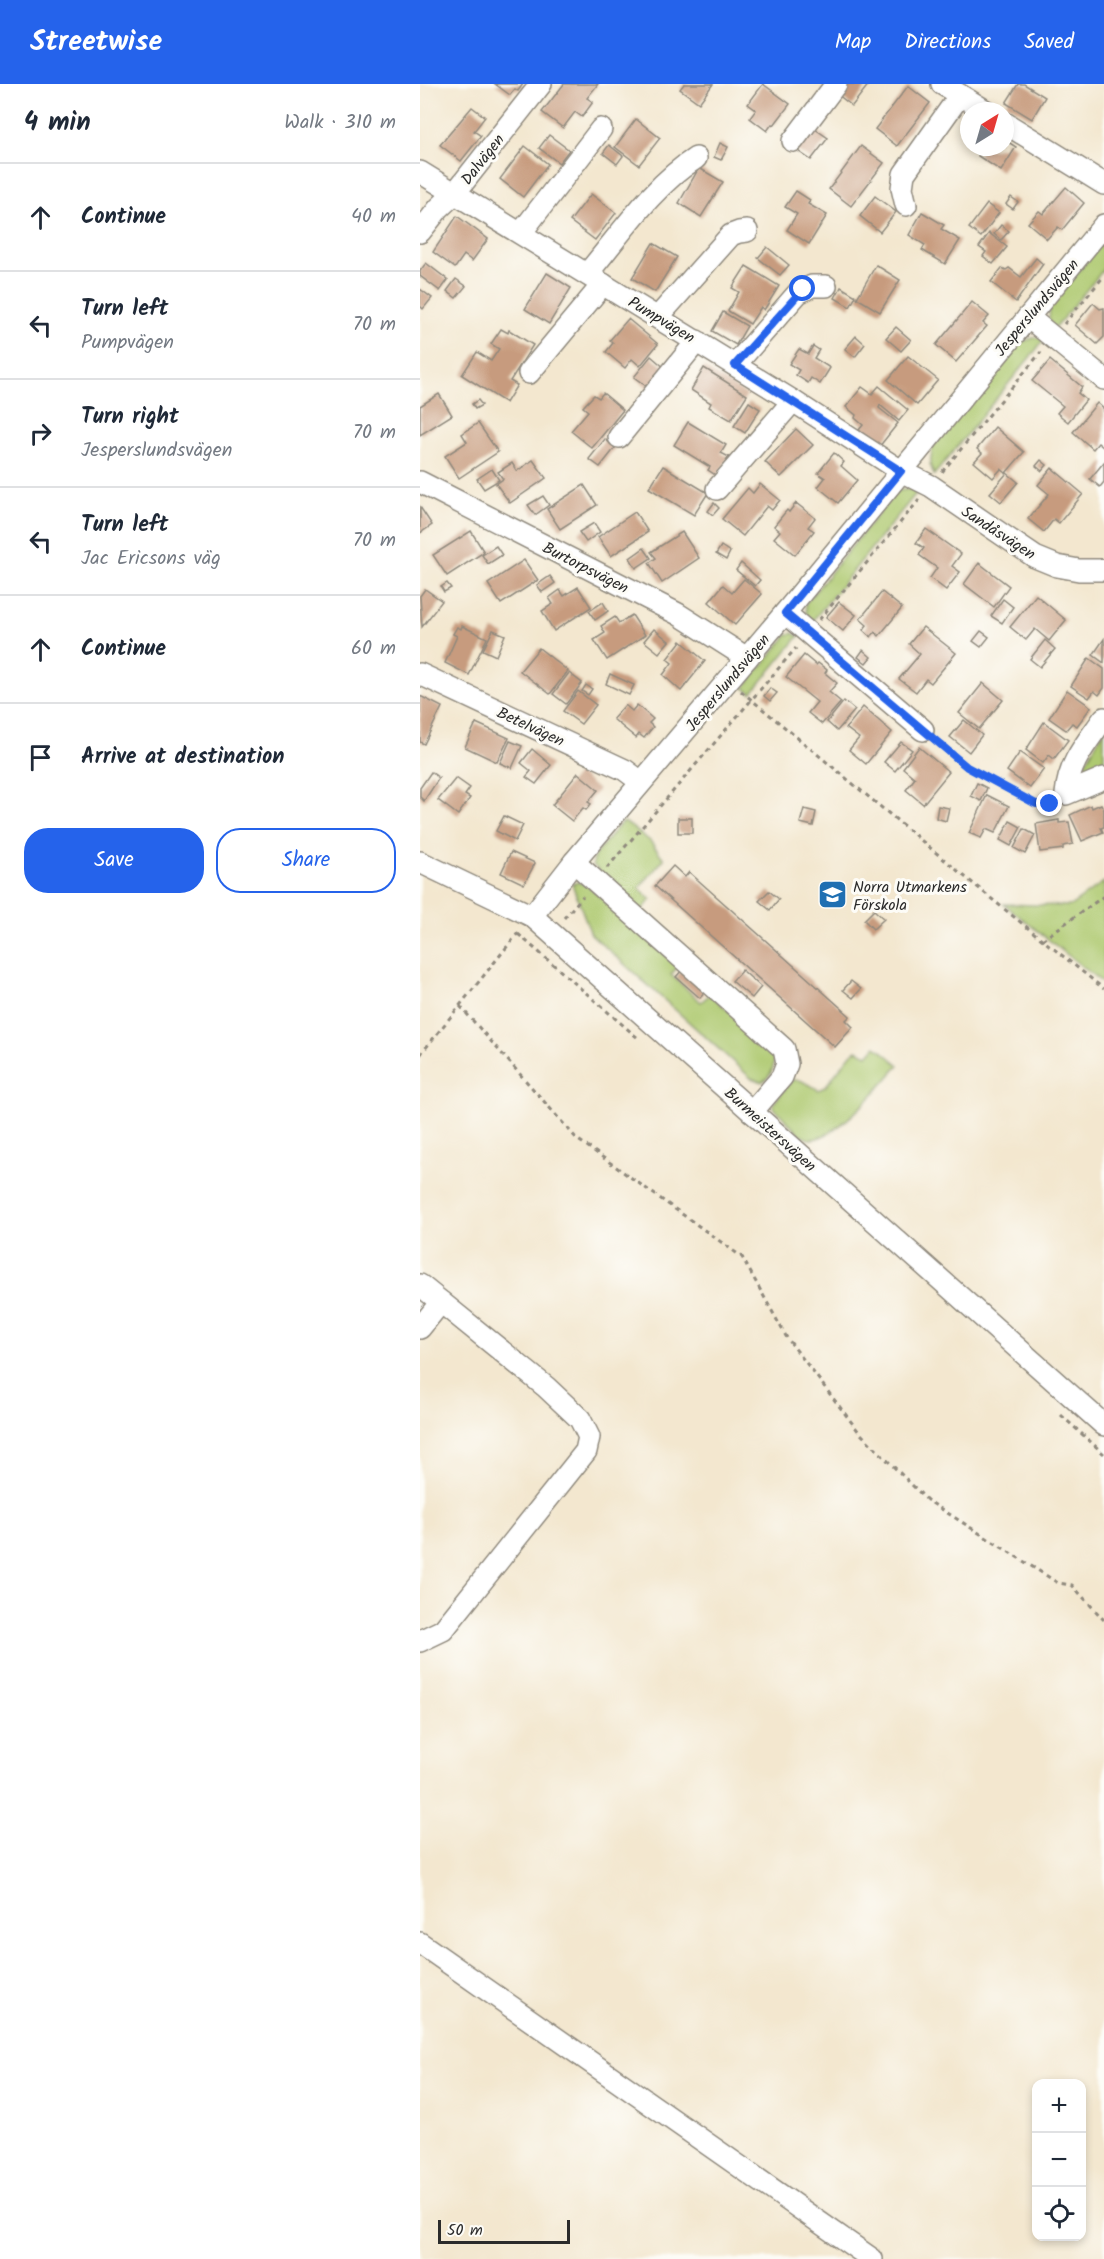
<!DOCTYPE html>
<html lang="en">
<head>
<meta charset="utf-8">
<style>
  :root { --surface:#fff; --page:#f2f2f3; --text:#1f2937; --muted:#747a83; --line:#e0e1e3; --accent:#2563eb }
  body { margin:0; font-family:Kalam,sans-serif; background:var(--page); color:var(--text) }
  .controls { position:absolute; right:18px; bottom:18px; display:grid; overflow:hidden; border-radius:12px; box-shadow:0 3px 9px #0003 }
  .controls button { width:54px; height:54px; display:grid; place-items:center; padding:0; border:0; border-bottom:2px solid var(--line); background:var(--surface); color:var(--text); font:30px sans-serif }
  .compass { position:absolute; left:540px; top:18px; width:54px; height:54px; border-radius:50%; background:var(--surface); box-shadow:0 3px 9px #0003; rotate:37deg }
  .scale { position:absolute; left:18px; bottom:15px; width:132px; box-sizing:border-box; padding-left:6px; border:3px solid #2b2b2b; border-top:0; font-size:16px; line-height:21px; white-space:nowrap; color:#2b2b2b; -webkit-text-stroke:4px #fdfcf7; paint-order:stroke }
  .stop { position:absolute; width:18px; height:18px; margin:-14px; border:4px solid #2563eb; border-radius:50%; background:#fff }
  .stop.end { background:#2563eb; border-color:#fff; box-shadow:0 2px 6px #0008 }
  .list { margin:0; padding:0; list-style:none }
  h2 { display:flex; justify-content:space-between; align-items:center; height:78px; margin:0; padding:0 24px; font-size:26px }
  h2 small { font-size:20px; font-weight:400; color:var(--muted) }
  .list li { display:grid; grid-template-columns:39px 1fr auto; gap:18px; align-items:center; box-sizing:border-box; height:108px; padding:0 24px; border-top:2px solid var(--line) }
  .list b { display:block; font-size:22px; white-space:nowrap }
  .list p { margin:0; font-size:20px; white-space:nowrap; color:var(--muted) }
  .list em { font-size:20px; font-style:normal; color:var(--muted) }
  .actions { display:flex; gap:12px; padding:18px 24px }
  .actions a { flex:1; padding:14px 0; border:2px solid var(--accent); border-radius:24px; text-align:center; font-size:21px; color:var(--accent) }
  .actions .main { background:var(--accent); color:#fff }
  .icon { flex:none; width:33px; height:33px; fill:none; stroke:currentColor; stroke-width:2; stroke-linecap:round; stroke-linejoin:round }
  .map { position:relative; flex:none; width:684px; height:2175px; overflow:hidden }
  header { display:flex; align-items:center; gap:36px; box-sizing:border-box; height:84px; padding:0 30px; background:var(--accent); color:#fff }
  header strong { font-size:28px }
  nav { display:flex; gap:33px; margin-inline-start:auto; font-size:21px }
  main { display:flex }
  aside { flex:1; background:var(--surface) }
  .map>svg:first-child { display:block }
</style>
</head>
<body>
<header>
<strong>Streetwise</strong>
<nav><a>Map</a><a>Directions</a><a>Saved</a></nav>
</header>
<main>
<aside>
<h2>4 min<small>Walk · 310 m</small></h2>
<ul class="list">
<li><svg class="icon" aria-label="ahead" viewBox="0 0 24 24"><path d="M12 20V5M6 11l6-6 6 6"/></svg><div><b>Continue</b></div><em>40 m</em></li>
<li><svg class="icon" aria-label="left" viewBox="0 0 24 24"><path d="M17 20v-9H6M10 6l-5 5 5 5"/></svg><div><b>Turn left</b><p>Pumpvägen</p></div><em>70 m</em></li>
<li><svg class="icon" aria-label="right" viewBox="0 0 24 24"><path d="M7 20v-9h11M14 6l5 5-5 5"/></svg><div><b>Turn right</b><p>Jesperslundsvägen</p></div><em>70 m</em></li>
<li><svg class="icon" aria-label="left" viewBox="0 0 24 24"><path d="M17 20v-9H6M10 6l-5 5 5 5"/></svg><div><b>Turn left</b><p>Jac Ericsons väg</p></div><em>70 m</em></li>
<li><svg class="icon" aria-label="ahead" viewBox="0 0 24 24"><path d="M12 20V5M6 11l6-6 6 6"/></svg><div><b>Continue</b></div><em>60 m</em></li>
<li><svg class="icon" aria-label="arrive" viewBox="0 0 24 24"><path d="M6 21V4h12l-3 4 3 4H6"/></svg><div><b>Arrive at destination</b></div></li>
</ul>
<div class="actions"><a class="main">Save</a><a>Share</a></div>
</aside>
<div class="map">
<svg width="684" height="2175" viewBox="0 0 684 2175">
  <rect width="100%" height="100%" fill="#fdfcf7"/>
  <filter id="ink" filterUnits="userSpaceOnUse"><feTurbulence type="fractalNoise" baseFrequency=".0167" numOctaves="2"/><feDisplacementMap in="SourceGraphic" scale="12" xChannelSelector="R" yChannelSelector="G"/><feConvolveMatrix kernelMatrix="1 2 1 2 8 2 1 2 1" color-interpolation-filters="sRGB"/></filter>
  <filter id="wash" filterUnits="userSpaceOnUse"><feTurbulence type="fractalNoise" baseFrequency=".008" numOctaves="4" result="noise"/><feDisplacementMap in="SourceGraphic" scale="24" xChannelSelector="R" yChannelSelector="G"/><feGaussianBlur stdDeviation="1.35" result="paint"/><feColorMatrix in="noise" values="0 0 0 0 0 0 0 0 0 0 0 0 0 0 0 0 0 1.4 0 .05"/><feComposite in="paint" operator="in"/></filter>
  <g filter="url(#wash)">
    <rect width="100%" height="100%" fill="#f3e7cf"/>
    <g fill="#aec96f" stroke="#6c7a4d" stroke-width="1.5">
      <path d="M684,156V185L634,245L629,236L630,222Z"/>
      <path d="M616,253L624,256L514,391L510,380L513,362L599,259Z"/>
      <path d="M488,405L498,407L391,539L387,535L385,520L477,407Z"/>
      <path d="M372,549L379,552L332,609L324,604L367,551Z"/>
      <path d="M684,646V687L673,689L664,681Z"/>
      <path d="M205,738L230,757L244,775L219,804L231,816L221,827L173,781L174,772L201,739Z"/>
      <path d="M158,798L167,801L258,882L251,891L281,918L290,910L355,970C354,982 353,991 342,998L331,994L171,850L152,800Z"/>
      <path d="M684,798V900L584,820L650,822Z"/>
      <path d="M456,962L479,981C464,999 410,1063 386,1054C375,1049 364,1033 355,1025L353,1020L372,996H380L399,1006L405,1003L432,969L437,966L448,971Z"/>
    </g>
    <g id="blocks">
      <g fill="#c79b7e">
        <path d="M75,0H103L98,7L95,5L90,11Z"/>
        <path d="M144,0H178L167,14L173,18L162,33L155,28L143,44L122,28Z"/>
        <path d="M264,0H293L279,19L260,5Z"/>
        <path d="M343,0L370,20L354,41L352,40L347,47L330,34L336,26L328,20Z"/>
        <path d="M425,0H449L432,22L417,10Z"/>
        <path d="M598,0H604L625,13L612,35L586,19Z"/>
        <path d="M488,2L510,19L477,62L455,45Z"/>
        <path d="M52,23L65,33L54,47L61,52L41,77L20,61Z"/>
        <path d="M216,35L240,54L219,81L195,63Z"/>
        <path d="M392,43L408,54L391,76L375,65Z"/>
        <path d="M129,51L149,66L139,79L119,64Z"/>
        <path d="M585,56L596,63L581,87L558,72L564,63L573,65L585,63Z"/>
        <path d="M300,59L308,63L301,76L294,73Z"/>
        <path d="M189,61L203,72L197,80L183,69Z"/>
        <path d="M105,62L128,80L103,113L80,95Z"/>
        <path d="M441,62L464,79L431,122L409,105Z"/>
        <path d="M279,84L303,98L281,133L259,119Z"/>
        <path d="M646,103L664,119L642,146L638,143L627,155L608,139L619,127L623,130Z"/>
        <path d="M376,107L390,116L388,120L407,131L389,160L367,146L377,130L365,123Z"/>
        <path d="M171,110L196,129L175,156L150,137Z"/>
        <path d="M455,112L476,128L460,148L440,132Z"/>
        <path d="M591,113L598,118L593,125L586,120Z"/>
        <path d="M567,120L579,129L561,153L549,144Z"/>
        <path d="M502,128L524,141L521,145L540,156L525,180L502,166L505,161L489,151Z"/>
        <path d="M37,132L68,155L52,177L44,171L35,184L13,168Z"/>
        <path d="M581,141L589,147L581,156L574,150Z"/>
        <path d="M569,149L587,163L573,180L563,172L566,168L559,163Z"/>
        <path d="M233,159L257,173L235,208L212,194Z"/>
        <path d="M347,163L369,181L360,191L338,174Z"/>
        <path d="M616,174L623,180L596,218L571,198L582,184L586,186L589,184L601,193Z"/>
        <path d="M6,179L28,196L20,207L0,192V187Z"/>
        <path d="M456,181L480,196L460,228L437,214Z"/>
        <path d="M326,182L359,202L344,226L341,223L330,240L308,227L319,208L312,204Z"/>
        <path d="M127,189L151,204L129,240L105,225Z"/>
        <path d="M36,195L46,202L36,214L27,207Z"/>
        <path d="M421,203L436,212L430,223L415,214Z"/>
        <path d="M0,205L12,214L3,225L0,222Z"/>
        <path d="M552,218L569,232L563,239L567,242L536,278L516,261Z"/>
        <path d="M673,219L680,225L684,224V253L677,260L655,241Z"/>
        <path d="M303,228L327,242L316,261L292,247Z"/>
        <path d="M208,235L238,260L220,282L212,275L205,284L186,268L193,259L190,256Z"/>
        <path d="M476,243L491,256L481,267L466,254Z"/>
        <path d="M81,245L88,249L89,246L113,261L90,297L97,301L86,319L42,291L57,268L71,277L79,265L71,260Z"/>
        <path d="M436,252L445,260L435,273L425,265Z"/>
        <path d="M393,262L399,266L394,274L410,284L400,300L391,294L388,299L376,291L379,286L369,280L379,265L388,270Z"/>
        <path d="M231,272L246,285L230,305L214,293Z"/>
        <path d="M488,272L518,296L497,321L468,296Z"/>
        <path d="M630,276L662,303L658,309L666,316L648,338L637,329L643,322L612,297Z"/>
        <path d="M284,284L327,311L311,336L289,323L291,319L271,306Z"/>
        <path d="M459,302L488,326L479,337L460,321L459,324L478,339L459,363L439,346L443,341L435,334L436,331L426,323L442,303L452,310Z"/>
        <path d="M183,309L203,326L172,364L151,347L168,327L163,323L174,311L179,314Z"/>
        <path d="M19,310L32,331L0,351V322Z"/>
        <path d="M58,316L62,321L55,325L52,320Z"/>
        <path d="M329,318L340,325L325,349L314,342Z"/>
        <path d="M677,319L684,325V364L678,359L673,365L653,348Z"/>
        <path d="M268,338L306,361L301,369L309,373L297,392L288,386L290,383L254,361Z"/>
        <path d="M58,339L78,368L39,394L25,372L47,358L42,350Z"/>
        <path d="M575,343L604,368L586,389L581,385L573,394L554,378L562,369L557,365Z"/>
        <path d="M376,345L393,361L361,393L345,378Z"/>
        <path d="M185,355L195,364L180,383L169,375Z"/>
        <path d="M414,369L424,378L421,382L437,396L418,419L398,403L405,394L398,389Z"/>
        <path d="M113,376L126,394L90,419L76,400L83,395L78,388L92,379L97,387Z"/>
        <path d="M621,376L627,381L622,387L616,382Z"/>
        <path d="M684,378V398L680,403L670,395Z"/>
        <path d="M243,382L288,409L274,431L229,404Z"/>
        <path d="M632,384L663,410L639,439L634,435L624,448L608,435L629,410L618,401Z"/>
        <path d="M72,385L79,396L64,405L57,395Z"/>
        <path d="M587,389L598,398L581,418L570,409Z"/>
        <path d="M340,400L360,416L352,426L347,422L323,452L302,435L328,404L333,409Z"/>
        <path d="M164,401L177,421L140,445L127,425Z"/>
        <path d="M123,412L129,421L115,431L108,421Z"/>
        <path d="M294,419L299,424L293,431L288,427Z"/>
        <path d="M376,419L395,434L388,443L394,447L375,471L354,454L360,447L354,442L367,426L369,428Z"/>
        <path d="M0,423L12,441L0,449Z"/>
        <path d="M215,428L228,448L191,472L178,453Z"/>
        <path d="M174,439L180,448L166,458L159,448Z"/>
        <path d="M506,445L541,470L532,482L540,488L526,506L510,494L517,484L499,471L504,464L496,459Z"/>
        <path d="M51,447L64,468L27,492L13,471Z"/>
        <path d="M262,448L279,474L242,499L229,479L236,474L231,468Z"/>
        <path d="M76,462L82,471L68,480L62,471Z"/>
        <path d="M301,462L310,468L306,476L296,470Z"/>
        <path d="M224,464L231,474L216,484L210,474Z"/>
        <path d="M104,476L118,496L81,520L68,500Z"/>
        <path d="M321,479L340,496L335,502L316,486Z"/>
        <path d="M559,479L589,502L574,523L544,500Z"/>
        <path d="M130,492L135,499L122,508L117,501Z"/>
        <path d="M324,495L342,510L315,541L289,518L303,501L312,509Z"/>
        <path d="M27,499L31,504L24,508L21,503Z"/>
        <path d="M158,503L171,523L134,547L122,527L133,520L129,514L140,506L144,512Z"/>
        <path d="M5,505L22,517L2,543L0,512Z"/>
        <path d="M462,508L482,524L459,552L455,548L451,553L443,546L447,541L440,535Z"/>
        <path d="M616,511L646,536L629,557L615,545L606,556L590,543Z"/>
        <path d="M583,515L593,523L582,539L571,532Z"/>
        <path d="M183,518L188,527L175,536L169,527Z"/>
        <path d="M419,518L436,531L423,547L406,533Z"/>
        <path d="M212,531L225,551L187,576L174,556L185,549L181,542L195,533L199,539Z"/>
        <path d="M42,542L67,554L49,591L25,579L37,552L33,550L37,543L41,545Z"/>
        <path d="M503,543L536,569L511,599L506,595L496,608L479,595L500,570L489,560Z"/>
        <path d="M234,545L249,557L239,569L224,557Z"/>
        <path d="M73,546L85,551L76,572L63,566Z"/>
        <path d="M561,547L569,553L561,563L553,557Z"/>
        <path d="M684,555V579L673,571Z"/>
        <path d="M625,556L635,565L620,583L610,575Z"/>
        <path d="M261,557L285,577L261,607L243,591L252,579L247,575Z"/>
        <path d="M119,564L148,587L130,610L100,587Z"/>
        <path d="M443,566L451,573L446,579L438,573Z"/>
        <path d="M384,571L396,581L398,579L407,586L405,589L417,599L409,608L421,618L402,640L388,629L397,618L366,593Z"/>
        <path d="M669,574L684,585V604L679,611L674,607L669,614L651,602Z"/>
        <path d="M149,589L162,599L146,620L133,610Z"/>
        <path d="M190,590L214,601L209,611L186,600Z"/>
        <path d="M563,599L583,616L559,645L539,629Z"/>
        <path d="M166,601L172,605L168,611L162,607Z"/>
        <path d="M350,604L357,609L350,617L344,612Z"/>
        <path d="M647,606L671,623L657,642L652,639L646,646L629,634Z"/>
        <path d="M158,607L176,621L161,640L143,627Z"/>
        <path d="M0,612L22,623L4,660L0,658Z"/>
        <path d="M424,617L435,626L417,647L407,638Z"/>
        <path d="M205,621L212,627L217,621L233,635L229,639L233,643L224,654L219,650L216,654L193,635Z"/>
        <path d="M443,623L472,648L446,680L429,666L439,654L426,644Z"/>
        <path d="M544,636L562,651L549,668L530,653Z"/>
        <path d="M624,638L648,656L634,675L629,671L623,679L606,666Z"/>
        <path d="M56,639L89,654L77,678L45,663Z"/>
        <path d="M90,657L102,662L92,684L80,679Z"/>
        <path d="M481,658L492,666L475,687L464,678Z"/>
        <path d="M499,663L529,688L503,720L486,706L495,694L483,684Z"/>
        <path d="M112,665L131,681L116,700L106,693L111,687L101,679Z"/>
        <path d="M600,668L624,685L610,704L587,687Z"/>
        <path d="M11,688L19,694L4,717L0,713V704Z"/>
        <path d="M158,689L178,706L168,718L171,720L166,726L163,724L152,737L132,721Z"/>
        <path d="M36,694L50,704L45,711L50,714L38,731L18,716Z"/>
        <path d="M557,699L567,704L561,717L551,712Z"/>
        <path d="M567,711L589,722L575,749L566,745L561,754L549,749Z"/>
        <path d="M681,720L684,726V743L681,744L683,748L662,757L650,731L671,721L672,724Z"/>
        <path d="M518,722L529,724L526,737L516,734Z"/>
        <path d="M384,725L396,728L393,742L380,739Z"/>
        <path d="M84,732L103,741L95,757L76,747Z"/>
        <rect x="258" y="734" width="14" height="15"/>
        <path d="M639,736V739L649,738L653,760L643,762V765L620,768L616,740Z"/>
        <path d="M590,737L601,743L591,762L580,756Z"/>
        <path d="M604,745L615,751L605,770L594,764Z"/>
        <path d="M91,768L115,779L104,800L81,789Z"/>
        <path d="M253,782L265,793L269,788L430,932L426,936L433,943L415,963L235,802Z"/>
        <path d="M349,807L359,815L350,826L339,817Z"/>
        <path d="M454,826L464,835L453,845L444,836Z"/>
        <path d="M263,885L287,906L280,914L256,893Z"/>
        <path d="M322,886L341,903L332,914L312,897Z"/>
        <path d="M431,897L441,905L433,914L423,906Z"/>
      </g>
    </g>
  </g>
  <g filter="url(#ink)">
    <use href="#blocks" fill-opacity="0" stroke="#8f897d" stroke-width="1.5"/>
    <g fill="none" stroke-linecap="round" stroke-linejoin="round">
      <defs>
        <g id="minor">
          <path d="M522,0L566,27"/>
          <path d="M585,39L684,100"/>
          <path d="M373,57L416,0"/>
          <path d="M0,88L373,317L481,387L511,402L615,473L637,482L659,486H684"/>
          <path d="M486,121L482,104L484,90L540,11"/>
          <path d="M0,148L19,124L35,109L121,0"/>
          <path d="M101,149L181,45"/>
          <path d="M167,190C200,151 233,101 276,74"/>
          <path d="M238,233L311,151L319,148L327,147"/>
          <path d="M608,233L684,295"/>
          <path d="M315,281L378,209L392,202H406"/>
          <path d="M109,289L183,200"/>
          <path d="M199,353L277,257"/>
          <path d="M0,398L258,530L327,574"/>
          <path d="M297,405L373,317"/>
          <path d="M365,529L503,646"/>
          <path d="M0,590L205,686L221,698"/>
          <path d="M684,634C666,660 649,678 646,710L684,694"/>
          <path d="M0,778L112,832L684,1341"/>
          <path d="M154,778L364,965L367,980L362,993L332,1028"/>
          <path d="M112,832L154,778L365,529L684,141"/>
          <path d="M0,1201L126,1303L160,1335L169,1353L166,1367L23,1546L0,1557"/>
          <path d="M0,1244L21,1218"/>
          <path d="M0,1859L452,2175"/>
        </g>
      </defs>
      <use href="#minor" stroke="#8f897d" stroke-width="24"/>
      <g stroke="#8f897d" stroke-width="3" stroke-dasharray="4.5 4.5" stroke-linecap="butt">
        <path d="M644,240L684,192"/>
        <path d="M522,388L621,268"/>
        <path d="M399,536L499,416"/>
        <path d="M321,607L573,816L684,905"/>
        <path d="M517,657L547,683L616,720H629"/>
        <path d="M187,784L376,564"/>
        <path d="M144,834L163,812"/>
        <path d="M98,850L219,955"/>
        <path d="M622,856L684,812"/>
        <path d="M40,922L157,1055L322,1173L367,1254L439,1348L507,1416L638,1499L652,1501L684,1536"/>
        <path d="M0,971L98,849"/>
        <path d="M641,1331L684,1370"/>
      </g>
      <use href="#minor" stroke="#fff" stroke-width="21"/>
    </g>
  </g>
  <g fill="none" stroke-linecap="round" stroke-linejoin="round" filter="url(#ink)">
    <path stroke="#2563eb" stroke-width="8" d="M383,205L315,281L481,387L365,529L547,683L616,720H630"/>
  </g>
  <defs>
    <symbol id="school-square" viewBox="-11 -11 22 22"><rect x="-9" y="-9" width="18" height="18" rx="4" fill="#1f6fb2" stroke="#fdfcf7"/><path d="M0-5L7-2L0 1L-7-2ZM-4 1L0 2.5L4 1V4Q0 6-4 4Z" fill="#fff"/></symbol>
  </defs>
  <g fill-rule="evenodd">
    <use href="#school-square" x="396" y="794" width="33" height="33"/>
  </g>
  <g text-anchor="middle" stroke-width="6" stroke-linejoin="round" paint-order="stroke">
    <g font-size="16" fill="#2b2b2b" stroke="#fdfcf7">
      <text transform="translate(62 75) rotate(-52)" y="6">Dalvägen</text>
      <text transform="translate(616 223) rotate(-50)" y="6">Jesperslundsvägen</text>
      <text transform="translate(242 235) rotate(31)" y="6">Pumpvägen</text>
      <text transform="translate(579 448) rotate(33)" y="6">Sandåsvägen</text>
      <text transform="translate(166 483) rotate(27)" y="6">Burtorpsvägen</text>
      <text transform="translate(307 598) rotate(-50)" y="6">Jesperslundsvägen</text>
      <text transform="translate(111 642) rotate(25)" y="6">Betelvägen</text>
      <text transform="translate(351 1045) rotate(42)" y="6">Burmeistersvägen</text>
    </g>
    <g font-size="16" fill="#2b2b2b" stroke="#fdfcf7" text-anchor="start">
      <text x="433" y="808">Norra Utmarkens<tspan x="433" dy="18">Förskola</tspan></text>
    </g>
  </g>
</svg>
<div class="controls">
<button>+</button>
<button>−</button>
<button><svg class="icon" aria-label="locate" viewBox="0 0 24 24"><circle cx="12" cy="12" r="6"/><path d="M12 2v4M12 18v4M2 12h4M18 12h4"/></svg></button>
</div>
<svg class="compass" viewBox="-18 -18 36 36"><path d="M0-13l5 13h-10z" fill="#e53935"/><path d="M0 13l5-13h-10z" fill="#747a83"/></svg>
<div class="scale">50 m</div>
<div class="stop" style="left:383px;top:205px"></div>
<div class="stop end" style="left:630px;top:720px"></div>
</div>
</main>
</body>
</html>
